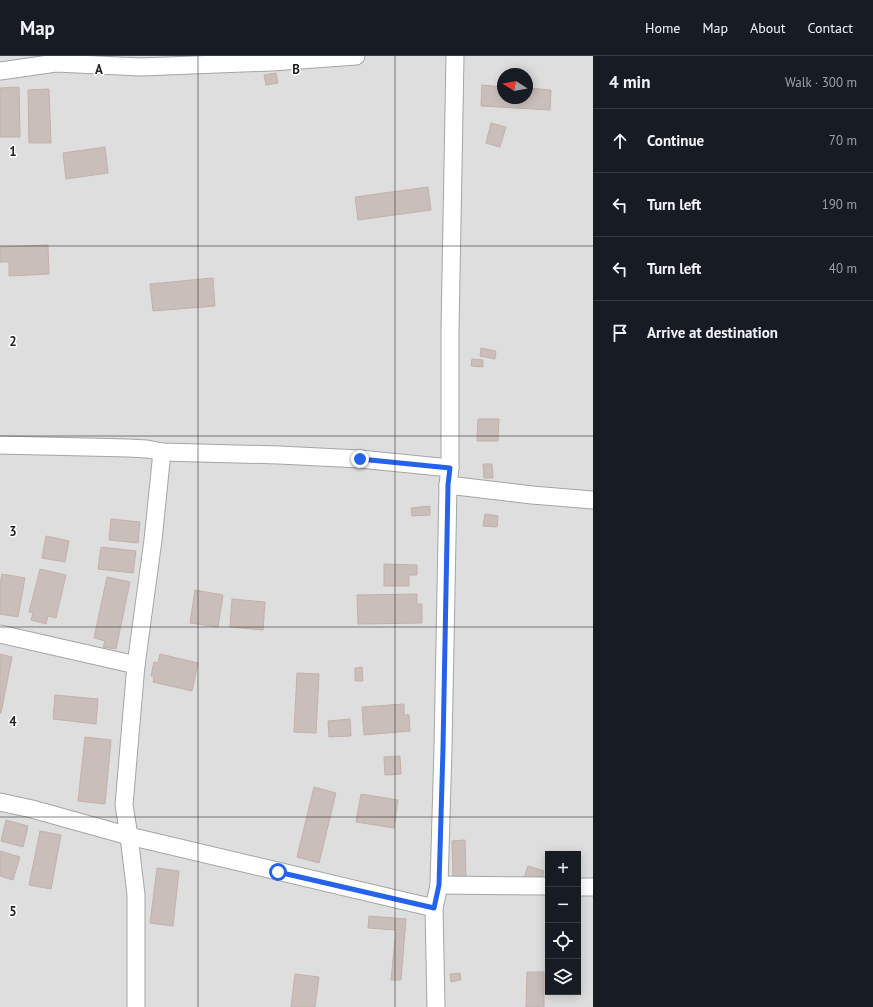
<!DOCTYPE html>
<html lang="en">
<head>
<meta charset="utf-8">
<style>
  :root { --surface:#171b24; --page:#20242c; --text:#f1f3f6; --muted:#9ea1a6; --line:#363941 }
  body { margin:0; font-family:"PT Sans",sans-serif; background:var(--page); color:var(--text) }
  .controls { position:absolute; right:12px; bottom:12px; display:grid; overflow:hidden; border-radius:0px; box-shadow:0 2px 10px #0003 }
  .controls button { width:36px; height:36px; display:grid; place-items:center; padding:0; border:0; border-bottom:1px solid var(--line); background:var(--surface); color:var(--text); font:20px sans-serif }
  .compass { position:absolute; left:497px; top:12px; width:36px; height:36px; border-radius:50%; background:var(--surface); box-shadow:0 2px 10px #0003; rotate:281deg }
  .stop { position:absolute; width:12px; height:12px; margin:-9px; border:3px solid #2563eb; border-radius:50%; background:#fff }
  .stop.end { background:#2563eb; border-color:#fff; box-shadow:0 1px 4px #0008 }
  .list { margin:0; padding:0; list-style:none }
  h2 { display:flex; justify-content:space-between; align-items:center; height:52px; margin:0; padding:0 16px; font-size:17px }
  h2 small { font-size:13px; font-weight:400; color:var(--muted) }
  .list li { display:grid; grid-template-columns:26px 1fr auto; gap:12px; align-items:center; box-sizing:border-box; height:64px; padding:0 16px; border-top:1px solid var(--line) }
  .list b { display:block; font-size:15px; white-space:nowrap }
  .list em { font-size:13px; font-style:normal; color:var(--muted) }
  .icon { flex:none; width:22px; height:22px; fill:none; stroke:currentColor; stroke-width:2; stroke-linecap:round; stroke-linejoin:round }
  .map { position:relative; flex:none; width:593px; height:951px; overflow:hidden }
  header { display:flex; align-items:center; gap:24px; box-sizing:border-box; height:56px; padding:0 20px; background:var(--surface); border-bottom:1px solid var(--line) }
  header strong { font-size:19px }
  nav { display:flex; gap:22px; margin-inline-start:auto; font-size:14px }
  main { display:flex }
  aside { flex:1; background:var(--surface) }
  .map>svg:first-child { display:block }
</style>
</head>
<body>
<header>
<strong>Map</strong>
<nav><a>Home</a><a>Map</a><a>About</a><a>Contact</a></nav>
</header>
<main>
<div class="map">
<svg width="593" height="951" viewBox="0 0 593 951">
  <rect width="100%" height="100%" fill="#f1ece7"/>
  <path fill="#dfdede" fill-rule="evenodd" d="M0,0H593V951H0ZM503,18H527V42H503ZM548,798H578V936H548Z"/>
  <g fill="#c9beba" stroke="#c3b1a9">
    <path d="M276,17L278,27L266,29L264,19Z"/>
    <path d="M482,29L503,31V42H527V32L551,34L550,54L481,50Z"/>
    <path d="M19,31L20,81H0V32Z"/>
    <path d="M49,33L51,87H29L28,34Z"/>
    <path d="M491,67L506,71L500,91L486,87Z"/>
    <path d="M105,91L108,117L66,123L63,97Z"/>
    <path d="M428,131L431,154L358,164L355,141Z"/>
    <path d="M48,189L49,218L9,220V206H0V191Z"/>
    <path d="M213,222L215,250L153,255L150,228Z"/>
    <path d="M481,292L496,295L495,303L480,300Z"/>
    <path d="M472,303L483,304V311L471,310Z"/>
    <path d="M478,363H499L498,385H477Z"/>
    <path d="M483,408H492L493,422H484Z"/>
    <path d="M430,450V459L412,460L411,452Z"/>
    <path d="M485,458L498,460L497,471L483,470Z"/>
    <path d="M111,463L140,466L138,487L109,484Z"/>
    <path d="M46,480L69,485L65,506L42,502Z"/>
    <path d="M101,491L136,495L133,517L98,513Z"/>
    <path d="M384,508L417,509V519H409V530H384Z"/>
    <path d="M40,513L66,519L56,562L48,560L46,568L31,564L33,557L29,556Z"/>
    <path d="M2,518L25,522L18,561L0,558V528Z"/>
    <path d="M107,521L130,526L116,593L103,591L105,585L94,582Z"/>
    <path d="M195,534L223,539L218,571L190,567Z"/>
    <path d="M417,538V548H422V567L358,568L357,539Z"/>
    <path d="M232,543L265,546L263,574L230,571Z"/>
    <path d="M0,598L12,601L1,657H0Z"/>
    <path d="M160,598L198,607L192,635L153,626L154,620H151L154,606L158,607Z"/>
    <path d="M362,611L363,625H355V612Z"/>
    <path d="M297,617L319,618L316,677L294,676Z"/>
    <path d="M55,639L98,643L96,668L53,663Z"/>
    <path d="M404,648V659H409L410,675L364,679L362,651Z"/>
    <path d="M350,663L351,680L329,681L328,665Z"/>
    <path d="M85,681L111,684L105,748L78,745Z"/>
    <path d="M400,700L401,718L385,719L384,701Z"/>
    <path d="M314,731L336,737L319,807L297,801Z"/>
    <path d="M361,738L398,744L394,772L356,766Z"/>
    <path d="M6,764L28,770L23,791L1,785Z"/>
    <path d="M40,775L61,779L51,833L29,829Z"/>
    <path d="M465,784L466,822L453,823L452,785Z"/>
    <path d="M0,795L20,801L13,824L0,820Z"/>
    <path d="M528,810L544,815L541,827L524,822Z"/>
    <path d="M157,812L179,815L173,870L150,867Z"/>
    <path d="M369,860L406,863L401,924H391L396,874L368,872Z"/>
    <path d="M527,916H544V951H526Z"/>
    <path d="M460,917L461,924L451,926L450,918Z"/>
    <path d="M295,918L319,921L315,951H291Z"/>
  </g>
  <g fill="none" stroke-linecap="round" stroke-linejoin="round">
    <defs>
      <g id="minor">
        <path d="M0,15L56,7L141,11L272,6L356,0"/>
        <path d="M0,389L128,392L147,393L162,396L153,484L136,609L124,749L129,780L136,839V951"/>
        <path d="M162,396L279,399L360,403L450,412"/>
        <path d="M448,429L532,439L593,444"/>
        <path d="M0,578L136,609"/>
        <path d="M0,746L32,753L129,780L434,852"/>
        <path d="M439,829L548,830"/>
        <path d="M578,831H593"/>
        <path d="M436,951L434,852L439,829L443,692L448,429L450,412V275L455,0"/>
      </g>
    </defs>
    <use href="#minor" stroke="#a5a5a5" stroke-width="19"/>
    <use href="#minor" stroke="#fff" stroke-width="17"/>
  </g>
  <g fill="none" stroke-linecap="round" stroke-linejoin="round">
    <path stroke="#2563eb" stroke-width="5" d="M278,816L434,852L439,829L443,692L448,429L450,412L360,403"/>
  </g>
  <path fill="none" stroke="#212121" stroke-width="1" stroke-opacity="0.55" d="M198,0V951M395,0V951M0,190H593M0,380H593M0,571H593M0,761H593"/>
  <g font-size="13" text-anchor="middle" font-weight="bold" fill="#212121" stroke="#fff" stroke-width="3" stroke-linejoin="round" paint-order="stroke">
    <text x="99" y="18">A</text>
    <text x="296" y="18">B</text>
    <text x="13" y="100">1</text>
    <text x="13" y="290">2</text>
    <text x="13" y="480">3</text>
    <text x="13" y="670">4</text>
    <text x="13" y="860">5</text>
  </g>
</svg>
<div class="controls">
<button>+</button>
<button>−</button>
<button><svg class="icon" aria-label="locate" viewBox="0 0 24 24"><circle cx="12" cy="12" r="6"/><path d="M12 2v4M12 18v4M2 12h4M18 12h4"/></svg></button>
<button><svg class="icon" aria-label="layers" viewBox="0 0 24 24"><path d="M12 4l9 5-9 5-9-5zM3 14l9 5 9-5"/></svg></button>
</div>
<svg class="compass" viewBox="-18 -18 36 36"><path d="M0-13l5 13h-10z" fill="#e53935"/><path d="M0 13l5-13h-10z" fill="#9ea1a6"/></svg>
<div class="stop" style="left:278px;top:816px"></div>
<div class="stop end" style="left:360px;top:403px"></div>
</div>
<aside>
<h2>4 min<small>Walk · 300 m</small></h2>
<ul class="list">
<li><svg class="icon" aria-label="ahead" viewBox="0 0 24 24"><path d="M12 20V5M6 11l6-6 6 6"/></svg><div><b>Continue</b></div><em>70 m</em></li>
<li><svg class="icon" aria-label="left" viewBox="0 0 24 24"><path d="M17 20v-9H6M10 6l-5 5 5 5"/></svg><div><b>Turn left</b></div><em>190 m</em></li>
<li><svg class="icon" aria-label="left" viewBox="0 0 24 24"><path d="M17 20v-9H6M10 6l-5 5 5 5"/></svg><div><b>Turn left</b></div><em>40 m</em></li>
<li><svg class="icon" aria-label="arrive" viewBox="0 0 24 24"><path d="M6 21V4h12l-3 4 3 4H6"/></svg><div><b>Arrive at destination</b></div></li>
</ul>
</aside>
</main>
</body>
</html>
